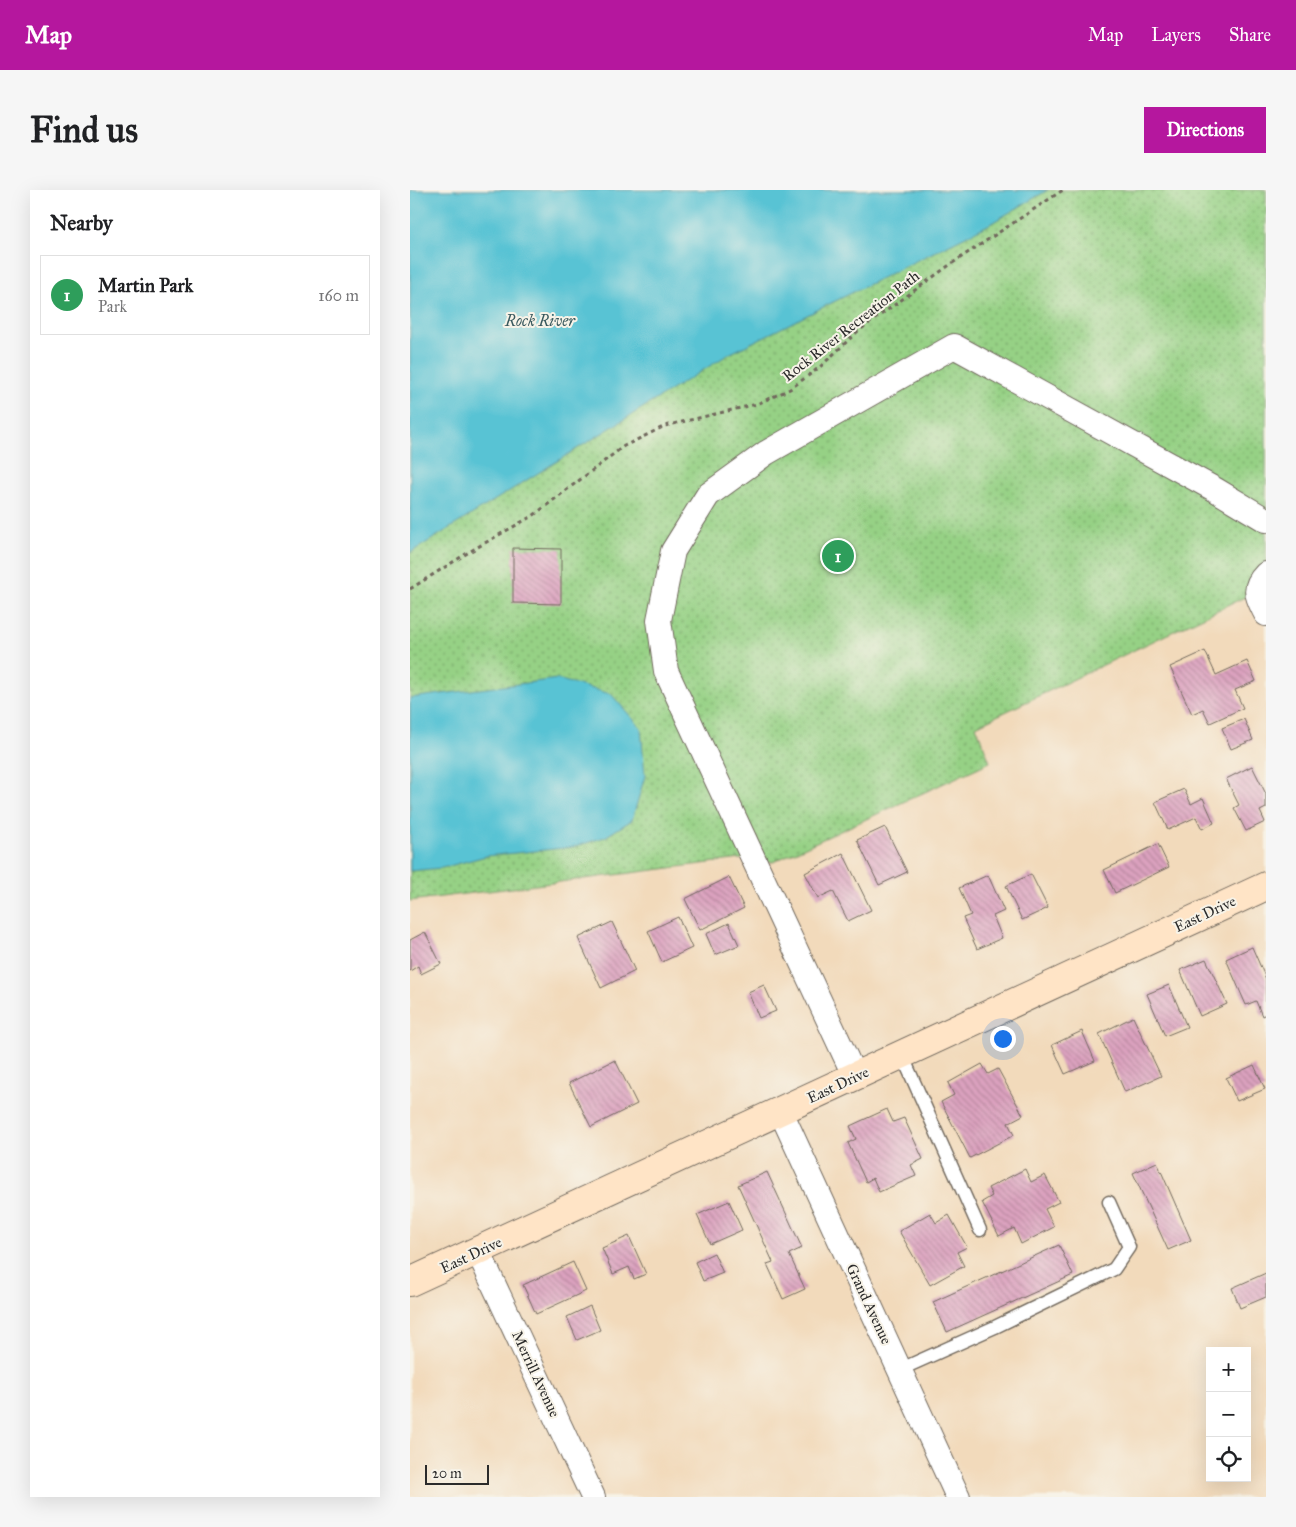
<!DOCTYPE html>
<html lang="en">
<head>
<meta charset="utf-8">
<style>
  :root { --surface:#fff; --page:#f6f6f6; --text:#202124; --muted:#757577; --line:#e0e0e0; --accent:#b5179e }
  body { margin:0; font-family:"IM FELL Great Primer",serif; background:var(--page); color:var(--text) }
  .controls { position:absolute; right:15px; bottom:15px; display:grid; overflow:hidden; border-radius:0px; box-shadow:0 5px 20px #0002 }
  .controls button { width:45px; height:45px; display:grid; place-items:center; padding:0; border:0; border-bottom:1px solid var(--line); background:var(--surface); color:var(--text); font:25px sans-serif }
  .scale { position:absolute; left:15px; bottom:12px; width:64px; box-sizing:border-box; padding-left:5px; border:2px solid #2b2b2b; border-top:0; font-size:14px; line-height:18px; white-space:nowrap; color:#2b2b2b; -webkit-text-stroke:4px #f7f3e8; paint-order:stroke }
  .you { position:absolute; left:592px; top:848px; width:18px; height:18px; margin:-12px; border:4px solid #fff; border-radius:50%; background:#1a73e8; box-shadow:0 0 0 8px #1a73e833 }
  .badge { display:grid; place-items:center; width:32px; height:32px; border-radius:50%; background:var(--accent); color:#fff; font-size:16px; font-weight:700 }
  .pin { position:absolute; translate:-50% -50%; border:2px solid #fff; box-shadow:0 1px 5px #0006 }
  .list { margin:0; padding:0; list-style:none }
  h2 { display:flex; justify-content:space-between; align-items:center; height:65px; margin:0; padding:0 20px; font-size:21px }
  h2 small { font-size:16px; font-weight:400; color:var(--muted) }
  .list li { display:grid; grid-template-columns:32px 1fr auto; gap:15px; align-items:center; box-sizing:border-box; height:80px; margin:0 10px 10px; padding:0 10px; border:1px solid var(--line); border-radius:0px }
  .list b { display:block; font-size:19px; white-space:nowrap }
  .list p { margin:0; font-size:16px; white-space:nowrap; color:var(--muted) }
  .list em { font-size:16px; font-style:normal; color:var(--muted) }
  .icon { flex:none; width:28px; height:28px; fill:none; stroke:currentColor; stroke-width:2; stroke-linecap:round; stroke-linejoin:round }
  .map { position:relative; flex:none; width:856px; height:1307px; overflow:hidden; border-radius:0px }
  header { display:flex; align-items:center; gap:30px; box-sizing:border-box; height:70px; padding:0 25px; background:var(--accent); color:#fff }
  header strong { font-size:24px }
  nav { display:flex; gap:28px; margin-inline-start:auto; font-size:18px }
  .intro { display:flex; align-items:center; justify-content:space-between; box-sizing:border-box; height:120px; padding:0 30px }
  h1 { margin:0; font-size:35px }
  .button { padding:12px 22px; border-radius:0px; background:var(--accent); color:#fff; font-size:18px; font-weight:700 }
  main { display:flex; gap:30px; padding:0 30px }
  aside { flex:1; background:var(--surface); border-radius:0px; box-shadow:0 5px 20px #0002 }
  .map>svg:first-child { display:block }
</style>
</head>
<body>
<header>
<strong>Map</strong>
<nav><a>Map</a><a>Layers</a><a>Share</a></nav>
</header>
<div class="intro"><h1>Find us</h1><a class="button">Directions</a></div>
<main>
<aside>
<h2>Nearby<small></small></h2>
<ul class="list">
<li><span class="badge" style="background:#2e9e5b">1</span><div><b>Martin Park</b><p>Park</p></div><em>160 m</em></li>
</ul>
</aside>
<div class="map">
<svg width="856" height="1307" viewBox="0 0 856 1307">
  <defs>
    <pattern id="park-dots" width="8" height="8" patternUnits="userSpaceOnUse" patternTransform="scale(1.25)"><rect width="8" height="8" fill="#96d185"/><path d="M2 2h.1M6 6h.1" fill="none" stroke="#7baa6d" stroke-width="1.8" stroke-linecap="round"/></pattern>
    <pattern id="building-back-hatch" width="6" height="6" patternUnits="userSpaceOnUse" patternTransform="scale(1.25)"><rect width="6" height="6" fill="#dca2bf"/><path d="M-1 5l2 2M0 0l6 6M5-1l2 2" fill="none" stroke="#b3849b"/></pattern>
  </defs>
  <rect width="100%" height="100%" fill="#f7f3e8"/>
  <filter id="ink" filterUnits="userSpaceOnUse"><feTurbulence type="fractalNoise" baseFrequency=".02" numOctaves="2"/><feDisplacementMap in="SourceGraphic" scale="10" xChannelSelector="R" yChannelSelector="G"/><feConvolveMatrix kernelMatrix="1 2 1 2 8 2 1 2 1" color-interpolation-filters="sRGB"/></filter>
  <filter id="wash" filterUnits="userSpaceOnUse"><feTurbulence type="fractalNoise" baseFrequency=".0096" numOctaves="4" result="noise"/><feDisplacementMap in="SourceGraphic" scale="20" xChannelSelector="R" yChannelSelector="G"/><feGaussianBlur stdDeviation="1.12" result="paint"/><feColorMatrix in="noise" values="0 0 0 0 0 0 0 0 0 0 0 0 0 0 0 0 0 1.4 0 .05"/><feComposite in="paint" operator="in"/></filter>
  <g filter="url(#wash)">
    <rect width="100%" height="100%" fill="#f2dabb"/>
    <path fill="url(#park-dots)" stroke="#607e58" d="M617,0H856V376L839,405L566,536L580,572L363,672L331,669L0,711V355L306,164Z"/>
    <g fill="#59c3d4" stroke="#427780">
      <path d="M0,0H638L578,35L319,164L0,363Z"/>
      <path d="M147,489L201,504L231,538L235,586L222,630L195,647L164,657L76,666L32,678L0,681V508Z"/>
    </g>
    <g id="blocks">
      <g fill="url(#building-back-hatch)">
        <path d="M103,358L151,359V414L103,413Z"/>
        <path d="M795,461L806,485L837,471L846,491L825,500L833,518L800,533L793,519L782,524L760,477Z"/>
        <path d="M834,529L843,550L821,559L812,538Z"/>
        <path d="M842,576L856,604V618L850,621L855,632L836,641L824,618L829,615L816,589Z"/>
        <path d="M774,599L781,614L793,608L804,633L792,639L786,627L758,640L745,612Z"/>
        <path d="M475,637L497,682L469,695L447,650Z"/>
        <path d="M748,654L759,677L705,703L694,680Z"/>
        <path d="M433,663L461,720L438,731L423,701L408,708L395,683Z"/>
        <path d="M621,684L638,718L612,730L596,696Z"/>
        <path d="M578,685L594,721L583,726L592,748L567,759L553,728L561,725L549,698Z"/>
        <path d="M319,687L334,718L290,740L275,709Z"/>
        <path d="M268,727L282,758L252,772L238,741Z"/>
        <path d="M202,732L225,781L191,798L168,748Z"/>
        <path d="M319,733L329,755L305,765L296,744Z"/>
        <path d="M15,742L31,774L11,784L8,776L0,781V750Z"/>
        <path d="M842,757L856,789V824L852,826L846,811L836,815L816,769Z"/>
        <path d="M796,769L817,814L790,826L770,780Z"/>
        <path d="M354,795L366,821L349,828L338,802Z"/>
        <path d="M759,795L777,837L755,846L737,804Z"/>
        <path d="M723,827L751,886L715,902L689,844Z"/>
        <path d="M672,841L685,871L655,884L642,855Z"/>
        <path d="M205,870L227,914L181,937L159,893Z"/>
        <path d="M572,874L578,884L588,879L613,925L598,933L604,945L560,968L531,912L544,905L538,893Z"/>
        <path d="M844,875L855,899L827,911L816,888Z"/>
        <path d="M477,919L483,932L494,928L513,969L501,975L506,986L469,1002L463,988L456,992L438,953L446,949L440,936Z"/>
        <path d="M747,972L781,1050L758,1060L723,983Z"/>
        <path d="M615,979L621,992L635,985L649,1012L635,1019L644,1037L611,1054L604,1038L589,1046L572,1012L582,1006L578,998Z"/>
        <path d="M357,982L392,1058L379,1064L395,1099L373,1109L357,1074L363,1072L328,995Z"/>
        <path d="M319,1011L332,1040L300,1054L287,1025Z"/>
        <path d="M520,1023L526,1033L539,1025L557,1057L547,1062L554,1076L520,1095L489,1041Z"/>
        <path d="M219,1046L236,1084L224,1089L219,1077L203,1084L192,1058Z"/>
        <path d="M649,1055L663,1085L537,1142L523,1112Z"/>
        <path d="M304,1063L313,1083L293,1091L285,1072Z"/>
        <path d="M163,1072L176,1101L126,1124L113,1095Z"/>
        <path d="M856,1083V1107L830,1118L822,1098Z"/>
        <path d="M180,1116L190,1140L167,1150L157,1127Z"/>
      </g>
    </g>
  </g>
  <g filter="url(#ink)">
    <use href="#blocks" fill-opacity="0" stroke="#71685d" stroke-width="1"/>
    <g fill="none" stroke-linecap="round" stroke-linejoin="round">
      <defs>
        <g id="lane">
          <path d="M492,865L570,1040"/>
          <path d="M489,1180L585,1137L704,1079L719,1057L699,1012"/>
        </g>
        <g id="street">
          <path d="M856,384C841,399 848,408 856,424"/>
          <path d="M445,887L256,481L249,430L263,361L298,305L356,263L544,156L806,300L856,330"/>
          <path d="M371,922L548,1307"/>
          <path d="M68,1061L183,1307"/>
        </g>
        <path id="secondary" d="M0,1092L856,696"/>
      </defs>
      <use href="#lane" stroke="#71685d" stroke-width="15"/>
      <use href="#street" stroke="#71685d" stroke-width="26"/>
      <use href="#secondary" stroke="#71685d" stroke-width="30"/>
      <path stroke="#71685d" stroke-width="3" stroke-dasharray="4 4" stroke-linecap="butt" d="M0,399L59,362L124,325L214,256L255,236L347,214L380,199L410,177L447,142L541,74L653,0"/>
      <use href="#lane" stroke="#fff" stroke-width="12"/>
      <use href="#street" stroke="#fff" stroke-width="24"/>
      <use href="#secondary" stroke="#ffe4c6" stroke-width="28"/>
    </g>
  </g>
  <g text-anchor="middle" stroke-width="4" stroke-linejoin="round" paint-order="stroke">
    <g font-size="15" fill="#2b2b2b" stroke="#f7f3e8">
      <text transform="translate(441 136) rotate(-38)" y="5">Rock River Recreation Path</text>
      <text transform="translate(795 724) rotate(-25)" y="5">East Drive</text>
      <text transform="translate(428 895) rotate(-25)" y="5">East Drive</text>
      <text transform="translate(61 1065) rotate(-25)" y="5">East Drive</text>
      <text transform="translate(459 1114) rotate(65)" y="5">Grand Avenue</text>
      <text transform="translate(126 1184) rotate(65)" y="5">Merrill Avenue</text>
    </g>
    <g font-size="16" font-style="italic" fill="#39595e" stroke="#f7f3e8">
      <text x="130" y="136">Rock River</text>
    </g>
  </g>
</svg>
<div class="controls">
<button>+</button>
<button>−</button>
<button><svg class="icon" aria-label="locate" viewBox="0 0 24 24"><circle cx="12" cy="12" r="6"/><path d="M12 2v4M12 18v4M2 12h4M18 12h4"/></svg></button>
</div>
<div class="scale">20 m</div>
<div class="you"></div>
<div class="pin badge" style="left:428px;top:366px;background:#2e9e5b">1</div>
</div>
</main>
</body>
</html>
